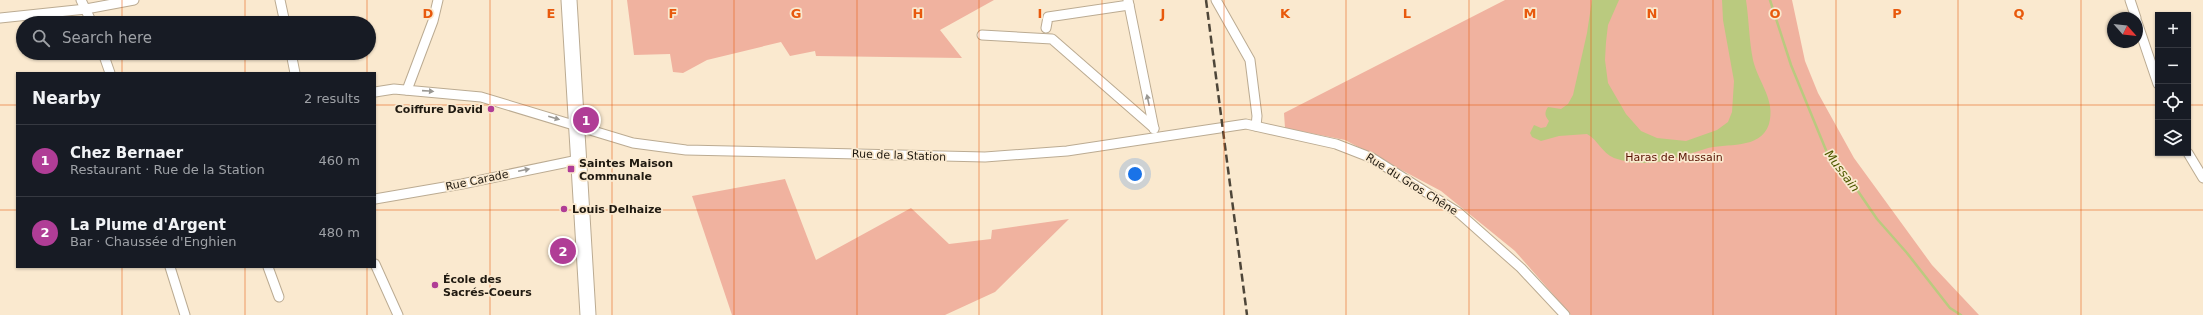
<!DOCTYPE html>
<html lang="en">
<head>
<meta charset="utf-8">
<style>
  :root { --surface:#171b24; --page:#20242c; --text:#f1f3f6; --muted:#9ea1a6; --line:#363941; --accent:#b03d96 }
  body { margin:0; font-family:"DejaVu Sans",sans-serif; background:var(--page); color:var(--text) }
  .controls { position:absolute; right:12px; top:12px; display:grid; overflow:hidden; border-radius:0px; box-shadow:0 1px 3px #0004 }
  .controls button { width:36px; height:36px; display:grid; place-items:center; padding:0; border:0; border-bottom:1px solid var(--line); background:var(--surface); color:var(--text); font:20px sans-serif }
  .compass { position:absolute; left:2107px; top:12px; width:36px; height:36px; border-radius:50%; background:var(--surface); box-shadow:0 1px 3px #0004; rotate:117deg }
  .you { position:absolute; left:1135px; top:174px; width:14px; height:14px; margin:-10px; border:3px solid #fff; border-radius:50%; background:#1a73e8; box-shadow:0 0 0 6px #1a73e833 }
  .badge { display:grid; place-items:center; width:26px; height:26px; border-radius:50%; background:var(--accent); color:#fff; font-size:13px; font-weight:700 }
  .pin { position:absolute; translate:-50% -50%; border:2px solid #fff; box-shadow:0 1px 4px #0006 }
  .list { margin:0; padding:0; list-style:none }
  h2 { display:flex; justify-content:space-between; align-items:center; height:52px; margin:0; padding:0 16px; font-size:17px }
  h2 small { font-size:13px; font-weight:400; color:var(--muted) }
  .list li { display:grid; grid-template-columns:26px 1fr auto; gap:12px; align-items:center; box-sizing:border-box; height:72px; padding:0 16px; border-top:1px solid var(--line) }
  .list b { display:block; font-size:15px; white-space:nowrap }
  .list p { margin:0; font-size:13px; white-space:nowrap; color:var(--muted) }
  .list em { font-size:13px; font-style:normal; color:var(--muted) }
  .icon { flex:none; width:22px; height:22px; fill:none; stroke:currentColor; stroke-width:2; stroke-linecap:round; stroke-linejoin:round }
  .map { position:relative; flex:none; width:2203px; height:315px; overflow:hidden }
  .search { position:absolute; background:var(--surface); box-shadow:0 1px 3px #0004; left:16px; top:16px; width:360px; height:44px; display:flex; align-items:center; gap:10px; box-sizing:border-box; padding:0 14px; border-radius:22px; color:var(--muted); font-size:15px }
  .panel { position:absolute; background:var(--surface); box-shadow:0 1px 3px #0004; left:16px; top:72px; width:360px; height:196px; border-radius:0px }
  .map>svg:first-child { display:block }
</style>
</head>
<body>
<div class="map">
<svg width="2203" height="315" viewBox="0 0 2203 315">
  <rect width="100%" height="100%" fill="#fae9cf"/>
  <g fill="#f0b29f">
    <path d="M627,0H994L940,30L962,58L816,56L815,51L790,56L781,42L707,60L683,73L673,72L670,54L634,55Z"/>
    <path d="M1505,0H1792L1805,61L1818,93L1854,158L1932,265L1979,315H1571L1515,251L1441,191L1345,140L1285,128L1284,113Z"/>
    <path d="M785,179L816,260L911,208L949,244L991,239L992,230L1069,219L995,292L945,315H732L692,196Z"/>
  </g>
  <path fill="#baca7f" d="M1592,0H1619L1608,25L1606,42L1605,60L1608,83L1626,114L1641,131L1657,138L1686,141L1717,130L1728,122L1732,112L1734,81L1723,20L1722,0H1746C1749,20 1749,40 1753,60C1758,82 1776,100 1769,124C1760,151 1726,142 1705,149C1675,158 1648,170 1614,158C1602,153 1598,140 1587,134L1559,136L1541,141L1532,137L1530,133L1534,125L1541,128L1546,127L1549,121C1545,116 1544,113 1548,107L1561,109L1568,104L1573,95L1587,33Z"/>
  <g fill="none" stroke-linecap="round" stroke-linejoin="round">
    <path stroke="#baca7f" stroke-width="2.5" d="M1770,0L1791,65L1828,155L1847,175L1877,219L1907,253L1950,308L1961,315"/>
    <defs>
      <g id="minor">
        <path d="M81,0L92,23"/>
        <path d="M280,0L285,23"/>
        <path d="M1128,0L1154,129"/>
        <path d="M1216,0L1250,60L1257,116L1256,126"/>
        <path d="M2130,0L2136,18"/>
        <path d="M0,18L86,9L134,0"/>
        <path d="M2137,22L2158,84"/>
        <path d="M1046,28L1048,17L1129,5"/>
        <path d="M982,35L1052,39L1154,128"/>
        <path d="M103,53L110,73"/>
        <path d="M291,53L295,73"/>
        <path d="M407,90L433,21L438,0"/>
        <path d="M375,92L394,89L481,97L633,143L686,150L985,157L1067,151L1246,124L1336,144L1372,158L1459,213L1521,268L1565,315"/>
        <path d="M2188,153L2203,178"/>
        <path d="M375,199L462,184L578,160"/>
        <path d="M375,264L398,315"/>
        <path d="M170,267L185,315"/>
        <path d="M268,267L279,297"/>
      </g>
      <path id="primary" d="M569,0L588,315"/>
    </defs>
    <use href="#minor" stroke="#bbab92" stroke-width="11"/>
    <use href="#primary" stroke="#bbab92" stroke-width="17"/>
    <use href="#minor" stroke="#fff" stroke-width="9"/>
    <use href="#primary" stroke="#fff" stroke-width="15"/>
    <path stroke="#4e4639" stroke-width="2.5" stroke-dasharray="8 4" stroke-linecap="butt" d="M1206,0L1247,315"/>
  </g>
  <defs><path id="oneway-solid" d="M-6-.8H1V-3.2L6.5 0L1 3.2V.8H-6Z"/></defs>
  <g fill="#9a9893">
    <use href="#oneway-solid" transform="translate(428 91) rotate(4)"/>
    <use href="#oneway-solid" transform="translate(1148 100) rotate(-102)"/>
    <use href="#oneway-solid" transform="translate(554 118) rotate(16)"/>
    <use href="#oneway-solid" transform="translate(524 170) rotate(-12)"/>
  </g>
  <path fill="none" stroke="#e8590c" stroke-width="1" stroke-opacity="0.55" d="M122,0V23M245,0V23M367,0V23M490,0V315M612,0V315M734,0V315M857,0V315M979,0V315M1102,0V315M1224,0V315M1346,0V315M1469,0V315M1591,0V315M1713,0V315M1836,0V315M1958,0V315M2081,0V315M122,53V73M245,53V73M367,53V73M0,105H17M375,105H2158M2188,105H2203M0,210H17M375,210H2203M122,267V315M245,267V315M367,267V315"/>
  <g fill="#b03d96" stroke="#fae9cf" stroke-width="1.5">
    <circle cx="491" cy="109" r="4"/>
    <rect x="567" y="165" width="8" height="8" rx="2"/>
    <circle cx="564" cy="209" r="4"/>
    <circle cx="435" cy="285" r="4"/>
  </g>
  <g text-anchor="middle" stroke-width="3.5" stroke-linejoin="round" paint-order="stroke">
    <g font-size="11" font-weight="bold" fill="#1f1910" stroke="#fae9cf" text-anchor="start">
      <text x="483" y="113" text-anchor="end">Coiffure David</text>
      <text x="579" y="167">Saintes Maison<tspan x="579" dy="13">Communale</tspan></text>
      <text x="572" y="213">Louis Delhaize</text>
      <text x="443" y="283">École des<tspan x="443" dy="13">Sacrés-Coeurs</tspan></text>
    </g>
    <g font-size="11" fill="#1f1910" stroke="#fae9cf">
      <text transform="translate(899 155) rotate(2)" y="4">Rue de la Station</text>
      <text transform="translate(477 180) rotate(-12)" y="4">Rue Carade</text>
      <text transform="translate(1412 184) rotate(32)" y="4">Rue du Gros Chêne</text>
    </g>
    <g font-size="11" fill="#561200" stroke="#fae9cf">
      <text x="1674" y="161">Haras de Mussain</text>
    </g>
    <g font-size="12" font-style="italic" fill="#4e5900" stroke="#fae9cf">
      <text transform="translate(1842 171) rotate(53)" y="4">Mussain</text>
    </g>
  </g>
  <g font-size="13" text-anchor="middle" font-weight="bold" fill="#e8590c" stroke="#fae9cf" stroke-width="3.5" stroke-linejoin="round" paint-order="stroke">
    <text x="428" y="18">D</text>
    <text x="551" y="18">E</text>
    <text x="673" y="18">F</text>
    <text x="796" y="18">G</text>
    <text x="918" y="18">H</text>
    <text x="1040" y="18">I</text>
    <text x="1163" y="18">J</text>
    <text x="1285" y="18">K</text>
    <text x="1407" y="18">L</text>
    <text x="1530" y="18">M</text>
    <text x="1652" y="18">N</text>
    <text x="1775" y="18">O</text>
    <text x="1897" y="18">P</text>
    <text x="2019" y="18">Q</text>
  </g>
</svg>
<div class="controls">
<button>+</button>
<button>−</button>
<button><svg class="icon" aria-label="locate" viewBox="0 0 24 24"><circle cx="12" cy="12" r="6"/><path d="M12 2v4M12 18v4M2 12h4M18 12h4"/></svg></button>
<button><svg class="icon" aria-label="layers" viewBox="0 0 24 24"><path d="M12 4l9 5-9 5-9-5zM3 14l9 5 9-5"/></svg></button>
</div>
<svg class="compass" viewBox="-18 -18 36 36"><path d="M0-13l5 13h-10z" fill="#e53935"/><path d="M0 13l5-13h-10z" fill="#9ea1a6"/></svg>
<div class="you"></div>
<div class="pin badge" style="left:586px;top:120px">1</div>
<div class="pin badge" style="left:563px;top:251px">2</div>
<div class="search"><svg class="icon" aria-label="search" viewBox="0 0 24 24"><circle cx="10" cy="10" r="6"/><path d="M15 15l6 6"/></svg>Search here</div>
<section class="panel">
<h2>Nearby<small>2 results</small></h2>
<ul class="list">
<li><span class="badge">1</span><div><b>Chez Bernaer</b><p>Restaurant · Rue de la Station</p></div><em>460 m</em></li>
<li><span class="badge">2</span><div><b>La Plume d'Argent</b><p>Bar · Chaussée d'Enghien</p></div><em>480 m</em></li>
</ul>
</section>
</div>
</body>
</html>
